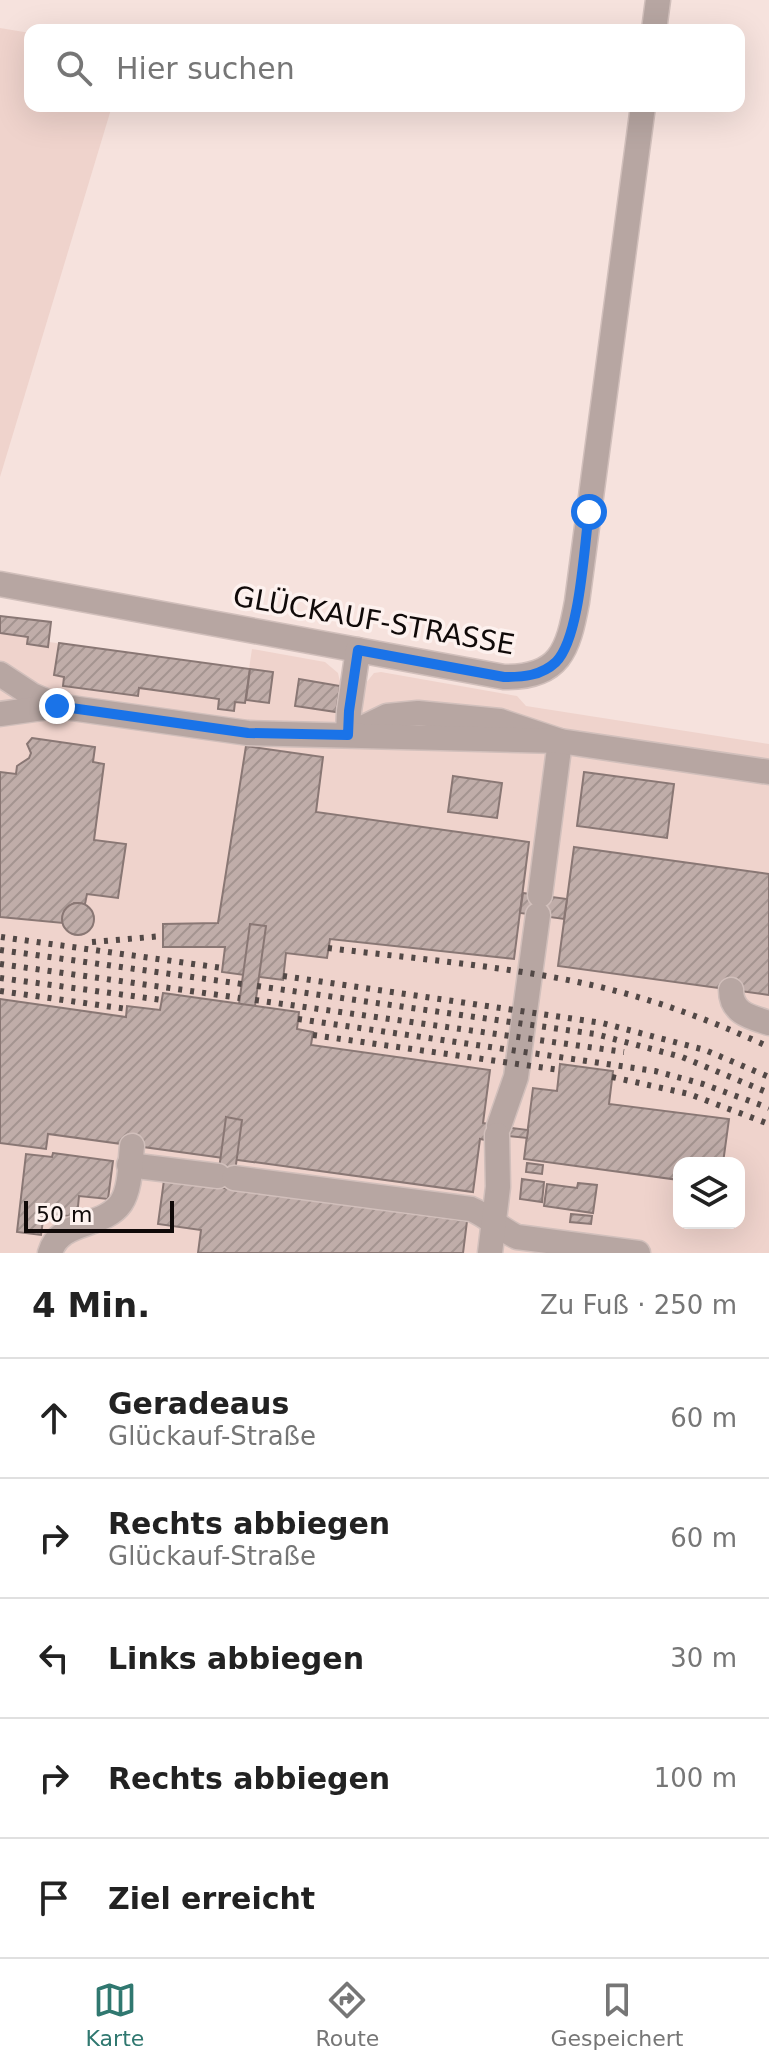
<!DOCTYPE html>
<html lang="de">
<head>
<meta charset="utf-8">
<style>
  :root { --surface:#fff; --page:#f6f6f6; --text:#222; --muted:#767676; --line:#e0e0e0; --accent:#307870 }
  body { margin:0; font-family:"DejaVu Sans",sans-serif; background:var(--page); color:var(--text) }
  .controls { position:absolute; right:24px; bottom:24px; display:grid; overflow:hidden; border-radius:16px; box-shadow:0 8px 32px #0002 }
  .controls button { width:72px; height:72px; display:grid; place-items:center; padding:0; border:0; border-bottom:2px solid var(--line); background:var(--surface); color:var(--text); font:40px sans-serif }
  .scale { position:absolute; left:24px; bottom:20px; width:150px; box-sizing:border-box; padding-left:8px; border:4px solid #100a09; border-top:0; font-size:22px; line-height:28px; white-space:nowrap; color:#100a09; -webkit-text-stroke:6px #fdf1ee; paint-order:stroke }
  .stop { position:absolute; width:24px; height:24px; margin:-18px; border:6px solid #1a73e8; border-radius:50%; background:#fff }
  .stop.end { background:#1a73e8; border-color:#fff; box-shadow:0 2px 8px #0008 }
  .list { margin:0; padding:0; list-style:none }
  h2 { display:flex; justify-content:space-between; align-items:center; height:104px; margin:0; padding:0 32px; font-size:34px }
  h2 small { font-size:26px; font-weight:400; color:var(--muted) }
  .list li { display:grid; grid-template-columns:52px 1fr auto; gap:24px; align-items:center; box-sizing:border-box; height:120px; padding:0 32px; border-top:2px solid var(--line) }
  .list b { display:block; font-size:30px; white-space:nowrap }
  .list p { margin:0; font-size:26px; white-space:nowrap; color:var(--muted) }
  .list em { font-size:26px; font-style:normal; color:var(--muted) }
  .icon { flex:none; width:44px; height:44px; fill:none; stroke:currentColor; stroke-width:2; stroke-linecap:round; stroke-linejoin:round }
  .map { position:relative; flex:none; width:769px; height:1253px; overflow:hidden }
  .search { position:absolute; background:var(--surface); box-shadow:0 8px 32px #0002; left:24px; right:24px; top:24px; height:88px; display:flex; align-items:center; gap:20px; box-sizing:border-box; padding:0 28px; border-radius:16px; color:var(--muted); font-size:30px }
  .sheet { height:704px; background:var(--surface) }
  nav { display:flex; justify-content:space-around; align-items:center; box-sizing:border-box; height:112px; border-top:2px solid var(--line); background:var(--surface); font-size:22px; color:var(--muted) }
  nav a { display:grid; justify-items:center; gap:4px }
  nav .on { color:var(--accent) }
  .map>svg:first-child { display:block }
</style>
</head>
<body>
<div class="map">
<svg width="769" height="1253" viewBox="0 0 769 1253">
  <defs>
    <pattern id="building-hatch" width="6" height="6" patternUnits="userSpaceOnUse" patternTransform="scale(2)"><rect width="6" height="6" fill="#c0ada9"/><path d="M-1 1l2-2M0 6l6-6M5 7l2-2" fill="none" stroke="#a49490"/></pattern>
  </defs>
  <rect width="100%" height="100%" fill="#f6e2dd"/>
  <g fill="#efd3cc" fill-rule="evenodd">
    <path d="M0,28L30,33V106H112L0,477Z"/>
    <path d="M0,616L51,622L49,642L249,669L252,649L325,662L338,673L341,686L362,688L374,673L381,672L517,696L526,706L769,744V1253H0ZM679,1163H739V1223H679Z"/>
  </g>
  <g fill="url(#building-hatch)" stroke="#897774" stroke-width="2">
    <path d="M0,616L51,622L48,647L27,644L28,637L0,633Z"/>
    <path d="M59,643L250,669L245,703L235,702L234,711L218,709L219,699L139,688L138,696L63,686L64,677L54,675Z"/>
    <path d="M250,669L273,672L269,703L246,700Z"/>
    <path d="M299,679L340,686L336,712L295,706Z"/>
    <path d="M32,738L95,747L93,762L104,764L94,840L126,844L118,898L87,894L85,904L74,903L66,909L63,923L0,917V772L16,774L17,766L29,758L31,753L27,744Z"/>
    <path d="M246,746L323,757L316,812L529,842L514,959L330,939L327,958L286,953L283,980L222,972L225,947H163V924L218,923Z"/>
    <path d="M584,772L674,784L667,838L577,826Z"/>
    <path d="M453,776L502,783L497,818L448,812Z"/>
    <path d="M574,847L769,874V995L558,966Z"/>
    <path d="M523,893L567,899L564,919L520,913Z"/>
    <circle cx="78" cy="919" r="16"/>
    <path d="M250,924L266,926L251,1035L235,1033Z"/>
    <path d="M163,993L299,1012L297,1029L313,1032L311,1045L490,1070L483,1123L489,1124L486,1140L480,1139L473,1192L48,1134L46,1149L0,1143V999L126,1017L127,1006L160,1010Z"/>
    <path d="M560,1064L613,1071L609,1104L729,1119L723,1163H679V1180L524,1159L533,1088L557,1091Z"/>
    <path d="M226,1117L242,1120L227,1231L211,1229Z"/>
    <path d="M488,1125L528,1130L527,1138L487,1134Z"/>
    <path d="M53,1153L113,1161L108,1199L79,1196L77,1217L44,1213L41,1235L17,1232L26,1154L52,1157Z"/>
    <path d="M527,1163L543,1165L542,1174L526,1172Z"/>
    <path d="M522,1179L544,1182L542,1202L520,1199Z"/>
    <path d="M164,1180L467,1221L463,1253H198L201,1230L158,1224Z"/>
    <path d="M578,1183L597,1185L593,1213L544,1206L547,1184L577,1188Z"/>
    <path d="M571,1214L592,1216L591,1224L570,1222Z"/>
  </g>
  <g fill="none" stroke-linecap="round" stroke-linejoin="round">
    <defs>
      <g id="minor">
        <path d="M654,30L658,0"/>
        <path d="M0,584L504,677C560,678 568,650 577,602L643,106"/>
        <path d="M358,650L349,711L348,735L387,716L418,713L500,721L560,741L540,895"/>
        <path d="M0,674L32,695L57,706L248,733L560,741L769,772"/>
        <path d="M0,714L57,706"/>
        <path d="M731,990C731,1013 750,1017 769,1023"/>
        <path d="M499,1126L516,1077L538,915"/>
        <path d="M129,1165L218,1176"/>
        <path d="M234,1178L471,1209C488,1216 500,1229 517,1237L638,1253"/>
        <path d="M50,1253C59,1219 103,1229 121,1203C131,1188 130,1163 132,1146"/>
        <path d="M490,1253L498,1187L497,1135"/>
      </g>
    </defs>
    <use href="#minor" stroke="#d1bfbb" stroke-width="27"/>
    <use href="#minor" stroke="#b7a6a2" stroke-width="24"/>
    <g stroke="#524846" stroke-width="6" stroke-dasharray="4 8" stroke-linecap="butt">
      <path d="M1,937L222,968"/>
      <path d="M92,942L163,936"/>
      <path d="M328,948C417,959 508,966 596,986C656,1000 713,1021 769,1047"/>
      <path d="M0,950L242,984"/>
      <path d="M0,964L240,998"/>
      <path d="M283,976L602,1023L705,1050L769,1077"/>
      <path d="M0,978L162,1000"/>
      <path d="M257,986L595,1034L682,1057L769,1093"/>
      <path d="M0,991L127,1009"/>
      <path d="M255,1000L624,1052"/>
      <path d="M298,1019L655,1071L703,1084L769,1108"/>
      <path d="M313,1035L560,1070"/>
      <path d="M612,1077L689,1094L769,1124"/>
    </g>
  </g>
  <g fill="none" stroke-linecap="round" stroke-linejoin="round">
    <path stroke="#1a73e8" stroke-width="10" d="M57,706L248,733L348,735L349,711L358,650L504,677C523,677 541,676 556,662C580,638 584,547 589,512"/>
  </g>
  <g text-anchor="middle" stroke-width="7" stroke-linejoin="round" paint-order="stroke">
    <g font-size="28" fill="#100a09" stroke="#fdf1ee">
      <text transform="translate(374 620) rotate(10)" y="10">GLÜCKAUF-STRASSE</text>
    </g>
  </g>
</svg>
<div class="controls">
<button><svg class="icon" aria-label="layers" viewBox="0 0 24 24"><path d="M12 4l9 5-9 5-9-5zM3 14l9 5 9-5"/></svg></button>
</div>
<div class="scale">50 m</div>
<div class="stop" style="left:589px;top:512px"></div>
<div class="stop end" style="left:57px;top:706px"></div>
<div class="search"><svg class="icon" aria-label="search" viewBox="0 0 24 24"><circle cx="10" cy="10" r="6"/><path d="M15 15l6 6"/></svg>Hier suchen</div>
</div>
<section class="sheet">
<h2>4 Min.<small>Zu Fuß · 250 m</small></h2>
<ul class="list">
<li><svg class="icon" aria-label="ahead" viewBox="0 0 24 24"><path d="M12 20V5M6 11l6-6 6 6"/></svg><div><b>Geradeaus</b><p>Glückauf-Straße</p></div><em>60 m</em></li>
<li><svg class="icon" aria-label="right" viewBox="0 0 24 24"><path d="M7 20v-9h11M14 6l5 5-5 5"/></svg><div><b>Rechts abbiegen</b><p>Glückauf-Straße</p></div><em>60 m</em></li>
<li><svg class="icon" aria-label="left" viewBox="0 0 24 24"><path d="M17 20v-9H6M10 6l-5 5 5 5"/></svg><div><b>Links abbiegen</b></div><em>30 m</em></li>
<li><svg class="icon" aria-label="right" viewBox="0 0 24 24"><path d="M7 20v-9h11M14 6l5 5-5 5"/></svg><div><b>Rechts abbiegen</b></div><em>100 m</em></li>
<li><svg class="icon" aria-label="arrive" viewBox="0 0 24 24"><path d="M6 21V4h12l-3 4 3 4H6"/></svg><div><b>Ziel erreicht</b></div></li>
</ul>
</section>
<nav>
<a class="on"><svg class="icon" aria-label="map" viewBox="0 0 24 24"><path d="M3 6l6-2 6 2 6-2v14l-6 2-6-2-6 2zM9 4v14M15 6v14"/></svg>Karte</a>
<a><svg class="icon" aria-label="directions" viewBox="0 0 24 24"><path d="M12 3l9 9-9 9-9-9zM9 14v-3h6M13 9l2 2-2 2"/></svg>Route</a>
<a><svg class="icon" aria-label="saved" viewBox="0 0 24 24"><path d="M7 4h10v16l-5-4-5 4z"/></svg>Gespeichert</a>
</nav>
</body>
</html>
